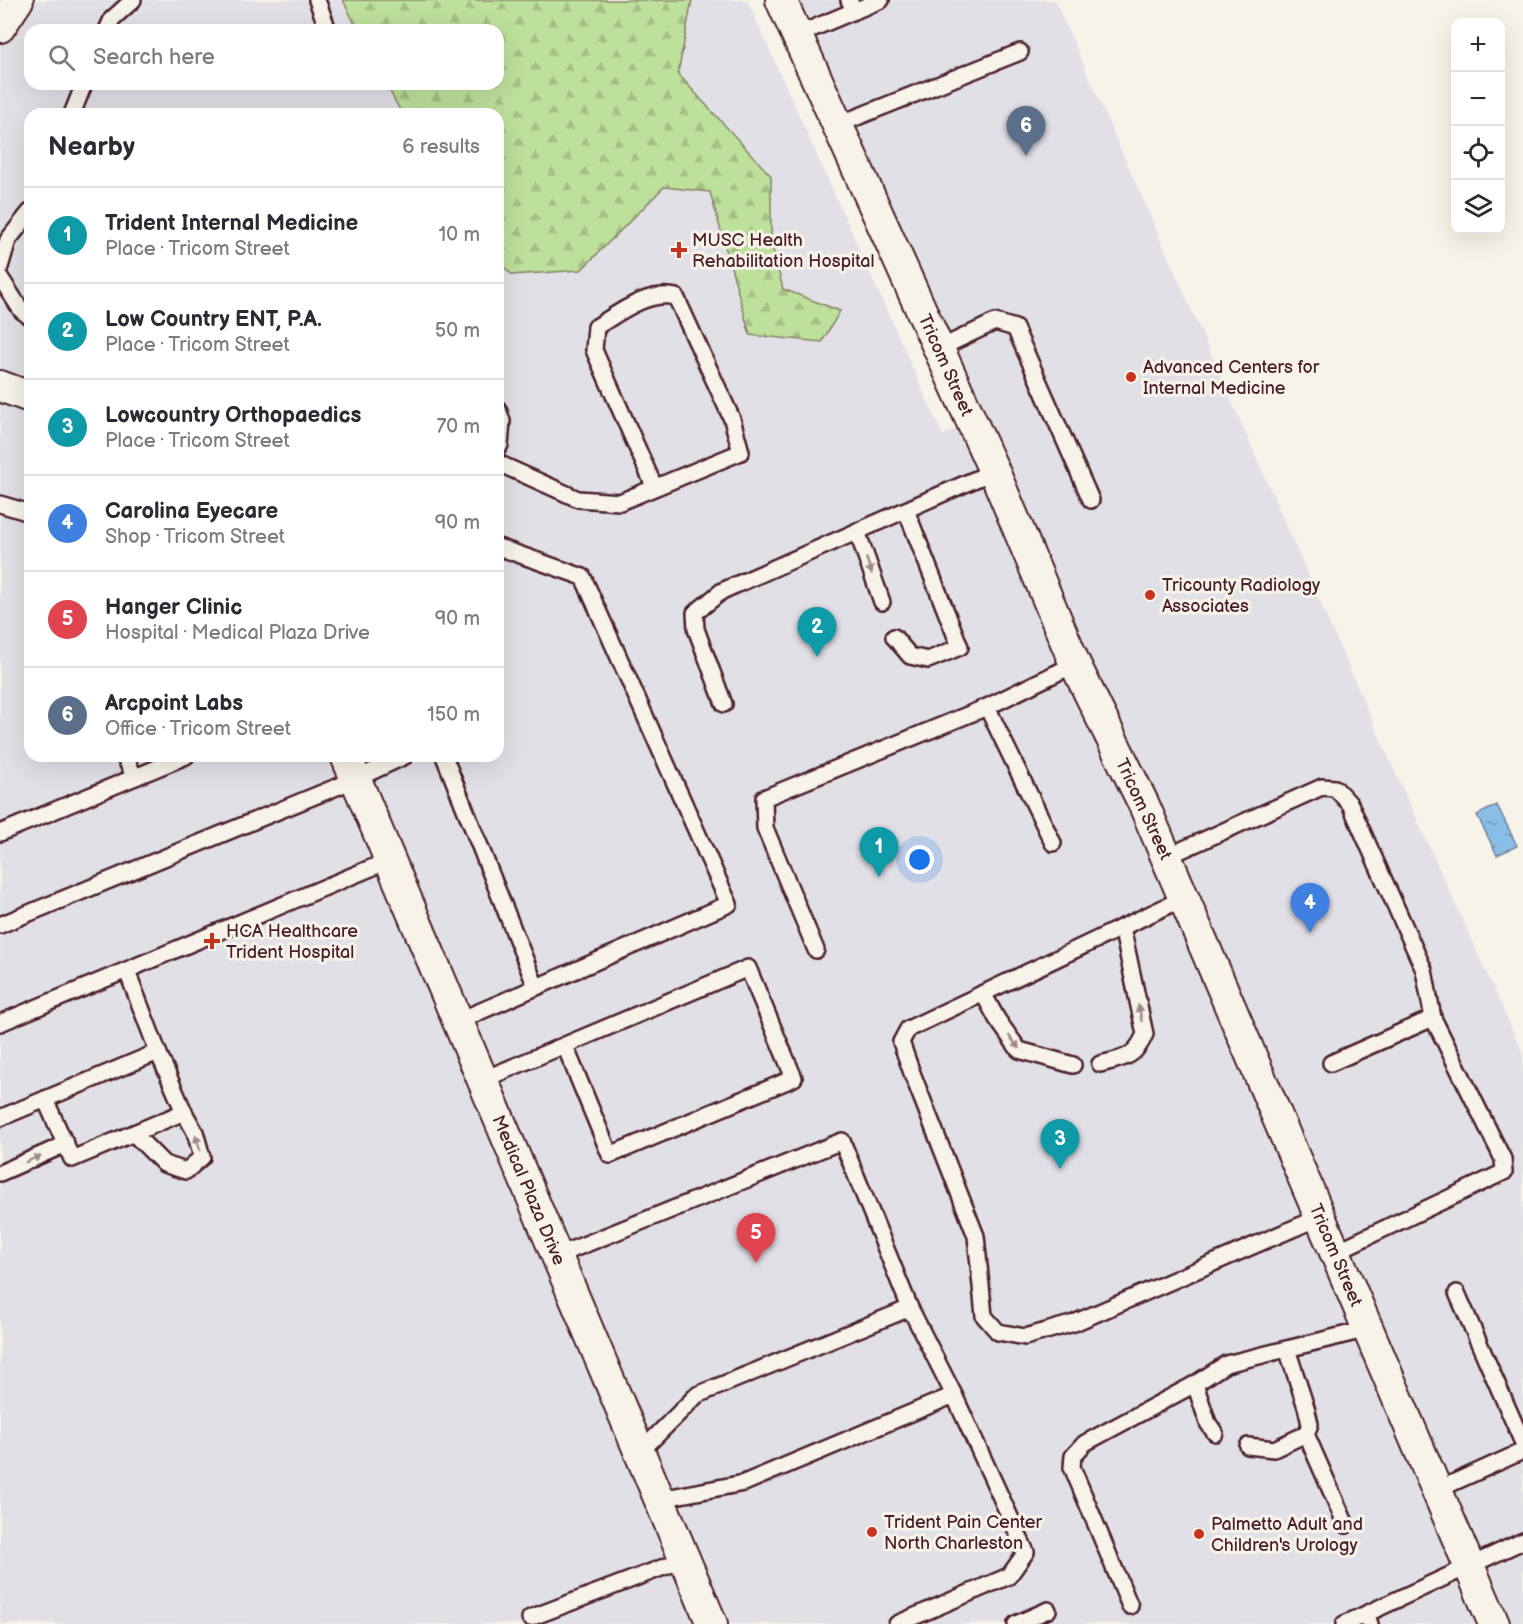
<!DOCTYPE html>
<html lang="en">
<head>
<meta charset="utf-8">
<style>
  :root { --surface:#fff; --page:#f7f7f7; --text:#2b2b33; --muted:#7c7c81; --line:#e1e1e2; --accent:#c8321e }
  body { margin:0; font-family:"Balsamiq Sans",sans-serif; background:var(--page); color:var(--text) }
  .controls { position:absolute; right:18px; top:18px; display:grid; overflow:hidden; border-radius:12px; box-shadow:0 6px 24px #0002 }
  .controls button { width:54px; height:54px; display:grid; place-items:center; padding:0; border:0; border-bottom:2px solid var(--line); background:var(--surface); color:var(--text); font:30px sans-serif }
  .you { position:absolute; left:920px; top:860px; width:21px; height:21px; margin:-15px; border:4px solid #fff; border-radius:50%; background:#1a73e8; box-shadow:0 0 0 9px #1a73e833 }
  .badge { display:grid; place-items:center; width:39px; height:39px; border-radius:50%; background:var(--accent); color:#fff; font-size:20px; font-weight:700 }
  .pin { position:absolute; translate:-50% -50px; filter:drop-shadow(0 2px 3px #0008) }
  .pin::after { content:''; position:absolute; top:32px; width:21px; height:18px; background:inherit; clip-path:polygon(0 0,100% 0,50% 100%) }
  .list { margin:0; padding:0; list-style:none }
  h2 { display:flex; justify-content:space-between; align-items:center; height:78px; margin:0; padding:0 24px; font-size:26px }
  h2 small { font-size:20px; font-weight:400; color:var(--muted) }
  .list li { display:grid; grid-template-columns:39px 1fr auto; gap:18px; align-items:center; box-sizing:border-box; height:96px; padding:0 24px; border-top:2px solid var(--line) }
  .list b { display:block; font-size:22px; white-space:nowrap }
  .list p { margin:0; font-size:20px; white-space:nowrap; color:var(--muted) }
  .list em { font-size:20px; font-style:normal; color:var(--muted) }
  .icon { flex:none; width:33px; height:33px; fill:none; stroke:currentColor; stroke-width:2; stroke-linecap:round; stroke-linejoin:round }
  .map { position:relative; flex:none; width:1523px; height:1624px; overflow:hidden }
  .search { position:absolute; background:var(--surface); box-shadow:0 6px 24px #0002; left:24px; top:24px; width:480px; height:66px; display:flex; align-items:center; gap:15px; box-sizing:border-box; padding:0 21px; border-radius:18px; color:var(--muted); font-size:22px }
  .panel { position:absolute; background:var(--surface); box-shadow:0 6px 24px #0002; left:24px; top:108px; width:480px; height:654px; border-radius:18px }
  .map>svg:first-child { display:block }
</style>
</head>
<body>
<div class="map">
<svg width="1523" height="1624" viewBox="0 0 1523 1624">
  <defs>
    <pattern id="forest-firs" width="22" height="20" patternUnits="userSpaceOnUse" patternTransform="scale(1.5)"><rect width="22" height="20" fill="#bde09b"/><path d="M5 1l3.5 6h-7zM16 11l3.5 6h-7z" fill="#a4c086"/></pattern>
    <pattern id="water-ripples" width="26" height="14" patternUnits="userSpaceOnUse" patternTransform="scale(1.5)"><rect width="26" height="14" fill="#89bfe6"/><path d="M2 4q2-2 4 0t4 0M15 11q2-2 4 0t4 0" fill="none" stroke="#729bbb"/></pattern>
  </defs>
  <rect width="100%" height="100%" fill="#f7f3e8"/>
  <filter id="ink" filterUnits="userSpaceOnUse"><feTurbulence type="fractalNoise" baseFrequency=".0167" numOctaves="2"/><feDisplacementMap in="SourceGraphic" scale="12" xChannelSelector="R" yChannelSelector="G"/><feConvolveMatrix kernelMatrix="1 2 1 2 8 2 1 2 1" color-interpolation-filters="sRGB"/></filter>
  <g filter="url(#ink)">
    <path fill="#e2e0e7" fill-rule="evenodd" d="M18,0H747L943,435L971,422L781,0H1055L1383,745L1523,1053V1624H0V27ZM30,30H498V84H30ZM30,114H498V756H30Z"/>
    <path fill="url(#forest-firs)" stroke="#848063" stroke-width="1.5" d="M343,0H692L678,74L771,176V241L783,289L840,311L822,342L750,335L710,192L664,187L581,270L512,275L498,261V114H402L386,84H498V30H358Z"/>
    <path fill="url(#water-ripples)" stroke="#707f9b" stroke-width="1.5" d="M1497,805L1517,846L1497,855L1477,815Z"/>
    <g fill="none" stroke-linecap="round" stroke-linejoin="round">
      <defs>
        <g id="service">
          <path d="M317,0L328,30"/>
          <path d="M854,11L881,0"/>
          <path d="M107,30L112,19L133,0"/>
          <path d="M797,35L854,11L849,0"/>
          <path d="M72,114L84,84"/>
          <path d="M837,125L1020,52"/>
          <path d="M0,267L8,240L30,212"/>
          <path d="M0,277L21,310L30,317"/>
          <path d="M938,349L995,322L1015,328L1091,500"/>
          <path d="M498,409L502,421L500,445L498,448"/>
          <path d="M498,463L578,499L620,502L741,452L732,419L676,297C648,290 619,313 596,327L594,350L654,486"/>
          <path d="M0,504L30,513"/>
          <path d="M857,531L882,602"/>
          <path d="M894,637L910,656L928,660L960,647L906,510"/>
          <path d="M724,704L696,629L695,613L722,591L994,471"/>
          <path d="M987,707L1053,843"/>
          <path d="M124,756L135,777"/>
          <path d="M444,756L536,987"/>
          <path d="M0,833L186,756"/>
          <path d="M1166,857L1322,787L1335,788L1350,804L1424,970L1433,1018L1503,1159L1504,1172L1335,1252"/>
          <path d="M1184,898L908,1029L901,1042L912,1073L976,1236L984,1316L998,1332L1025,1337L1074,1323L1320,1217"/>
          <path d="M0,925L356,779L405,756"/>
          <path d="M816,950L765,828L764,798L987,707L1075,664"/>
          <path d="M983,993L997,1019L1019,1050L1073,1065"/>
          <path d="M458,1021L729,904L583,577L498,547"/>
          <path d="M0,1023L390,860"/>
          <path d="M1331,1063L1433,1018"/>
          <path d="M1100,1064C1124,1058 1135,1058 1145,1034L1122,927"/>
          <path d="M482,1080L748,968L794,1078L610,1155L565,1046"/>
          <path d="M45,1099L72,1159L184,1112L158,1052"/>
          <path d="M0,1118L158,1052L127,971"/>
          <path d="M134,1134L164,1164L186,1171L202,1157L195,1132L184,1112"/>
          <path d="M0,1173L66,1144"/>
          <path d="M556,1256L842,1141L910,1308L697,1395L640,1452"/>
          <path d="M1457,1293L1523,1443"/>
          <path d="M910,1308L954,1395"/>
          <path d="M1195,1384L1208,1423L1215,1433"/>
          <path d="M1306,1434L1346,1525"/>
          <path d="M1248,1446L1274,1449L1306,1434L1310,1424L1306,1407L1287,1349"/>
          <path d="M1437,1490L1523,1451"/>
          <path d="M660,1499L744,1483L954,1395L1026,1552L1009,1576L897,1624"/>
          <path d="M1130,1606L1072,1467L1073,1456L1085,1443L1195,1384L1226,1364L1368,1329"/>
          <path d="M530,1618L685,1559"/>
          <path d="M1016,1624L1048,1610"/>
          <path d="M1344,1624L1366,1614"/>
          <path d="M1370,1624L1366,1614L1523,1541"/>
        </g>
        <g id="minor">
          <path d="M781,0L994,471L1075,664L1144,805L1494,1624"/>
          <path d="M0,27L18,0"/>
          <path d="M0,386L30,397"/>
          <path d="M346,756L712,1624"/>
        </g>
      </defs>
      <use href="#service" stroke="#4a1f2b" stroke-width="20"/>
      <use href="#minor" stroke="#4a1f2b" stroke-width="34"/>
      <use href="#service" stroke="#f7f3e8" stroke-width="15"/>
      <use href="#minor" stroke="#f7f3e8" stroke-width="30"/>
    </g>
    <defs><path id="oneway-solid" d="M-6-.8H1V-3.2L6.5 0L1 3.2V.8H-6Z" transform="scale(1.5)"/></defs>
    <g fill="#a0898a">
      <use href="#oneway-solid" transform="translate(869 566) rotate(71)"/>
      <use href="#oneway-solid" transform="translate(1140 1013) rotate(-102)"/>
      <use href="#oneway-solid" transform="translate(1014 1042) rotate(52)"/>
      <use href="#oneway-solid" transform="translate(198 1143) rotate(-106)"/>
      <use href="#oneway-solid" transform="translate(33 1159) rotate(-23)"/>
    </g>
  </g>
  <g fill="#c8321e" stroke="#f7f3e8" stroke-width="2">
    <path d="M676 241h6v6h6v6h-6v6h-6v-6h-6v-6h6z"/>
    <circle cx="1131" cy="377" r="6"/>
    <circle cx="1150" cy="595" r="6"/>
    <path d="M209 932h6v6h6v6h-6v6h-6v-6h-6v-6h6z"/>
    <circle cx="872" cy="1532" r="6"/>
    <circle cx="1199" cy="1534" r="6"/>
  </g>
  <g text-anchor="middle" stroke-width="6" stroke-linejoin="round" paint-order="stroke">
    <g font-size="18" fill="#4a1f2b" stroke="#f7f3e8" text-anchor="start">
      <text x="692" y="246">MUSC Health<tspan x="692" dy="21">Rehabilitation Hospital</tspan></text>
      <text x="1143" y="373">Advanced Centers for<tspan x="1143" dy="21">Internal Medicine</tspan></text>
      <text x="1162" y="591">Tricounty Radiology<tspan x="1162" dy="21">Associates</tspan></text>
      <text x="226" y="937">HCA Healthcare<tspan x="226" dy="21">Trident Hospital</tspan></text>
      <text x="884" y="1528">Trident Pain Center<tspan x="884" dy="21">North Charleston</tspan></text>
      <text x="1211" y="1530">Palmetto Adult and<tspan x="1211" dy="21">Children's Urology</tspan></text>
    </g>
    <g font-size="18" fill="#4a1f2b" stroke="#f7f3e8">
      <text transform="translate(946 365) rotate(66)" y="6">Tricom Street</text>
      <text transform="translate(1144 809) rotate(65)" y="6">Tricom Street</text>
      <text transform="translate(529 1190) rotate(67)" y="6">Medical Plaza Drive</text>
      <text transform="translate(1336 1255) rotate(67)" y="6">Tricom Street</text>
    </g>
  </g>
</svg>
<div class="controls">
<button>+</button>
<button>−</button>
<button><svg class="icon" aria-label="locate" viewBox="0 0 24 24"><circle cx="12" cy="12" r="6"/><path d="M12 2v4M12 18v4M2 12h4M18 12h4"/></svg></button>
<button><svg class="icon" aria-label="layers" viewBox="0 0 24 24"><path d="M12 4l9 5-9 5-9-5zM3 14l9 5 9-5"/></svg></button>
</div>
<div class="you"></div>
<div class="pin badge" style="left:879px;top:877px;background:#0f9aa8">1</div>
<div class="pin badge" style="left:817px;top:657px;background:#0f9aa8">2</div>
<div class="pin badge" style="left:1060px;top:1169px;background:#0f9aa8">3</div>
<div class="pin badge" style="left:1310px;top:933px;background:#3f7fe0">4</div>
<div class="pin badge" style="left:756px;top:1263px;background:#e0444e">5</div>
<div class="pin badge" style="left:1026px;top:156px;background:#5c6f8a">6</div>
<div class="search"><svg class="icon" aria-label="search" viewBox="0 0 24 24"><circle cx="10" cy="10" r="6"/><path d="M15 15l6 6"/></svg>Search here</div>
<section class="panel">
<h2>Nearby<small>6 results</small></h2>
<ul class="list">
<li><span class="badge" style="background:#0f9aa8">1</span><div><b>Trident Internal Medicine</b><p>Place · Tricom Street</p></div><em>10 m</em></li>
<li><span class="badge" style="background:#0f9aa8">2</span><div><b>Low Country ENT, P.A.</b><p>Place · Tricom Street</p></div><em>50 m</em></li>
<li><span class="badge" style="background:#0f9aa8">3</span><div><b>Lowcountry Orthopaedics</b><p>Place · Tricom Street</p></div><em>70 m</em></li>
<li><span class="badge" style="background:#3f7fe0">4</span><div><b>Carolina Eyecare</b><p>Shop · Tricom Street</p></div><em>90 m</em></li>
<li><span class="badge" style="background:#e0444e">5</span><div><b>Hanger Clinic</b><p>Hospital · Medical Plaza Drive</p></div><em>90 m</em></li>
<li><span class="badge" style="background:#5c6f8a">6</span><div><b>Arcpoint Labs</b><p>Office · Tricom Street</p></div><em>150 m</em></li>
</ul>
</section>
</div>
</body>
</html>
